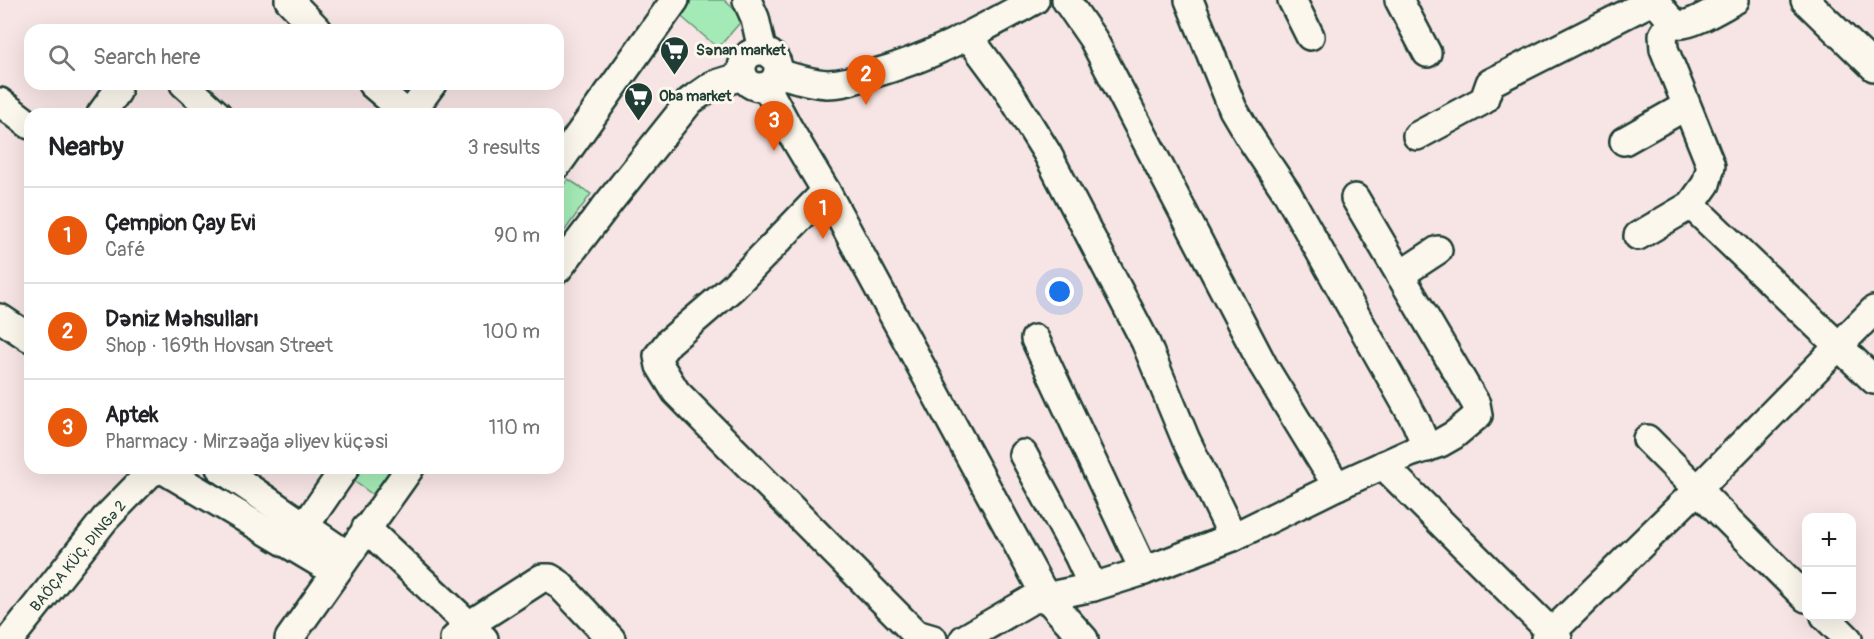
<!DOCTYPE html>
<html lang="en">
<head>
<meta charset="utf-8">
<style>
  :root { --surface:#fff; --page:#f6f6f6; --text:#202124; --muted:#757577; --line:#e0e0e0; --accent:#ea580c }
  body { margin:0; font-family:Pangolin,sans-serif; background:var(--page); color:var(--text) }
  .controls { position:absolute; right:18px; bottom:18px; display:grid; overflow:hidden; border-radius:12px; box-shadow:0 6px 24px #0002 }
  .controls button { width:54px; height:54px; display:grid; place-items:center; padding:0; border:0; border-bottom:2px solid var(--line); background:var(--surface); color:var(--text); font:30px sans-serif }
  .you { position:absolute; left:1060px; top:292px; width:21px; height:21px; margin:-15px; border:4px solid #fff; border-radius:50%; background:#1a73e8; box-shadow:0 0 0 9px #1a73e833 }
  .badge { display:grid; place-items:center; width:39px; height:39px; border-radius:50%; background:var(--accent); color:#fff; font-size:20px; font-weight:700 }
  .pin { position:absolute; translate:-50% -50px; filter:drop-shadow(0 2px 3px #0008) }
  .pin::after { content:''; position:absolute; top:32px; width:21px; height:18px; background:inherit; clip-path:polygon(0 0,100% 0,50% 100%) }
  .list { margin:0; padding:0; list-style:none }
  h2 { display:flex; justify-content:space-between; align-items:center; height:78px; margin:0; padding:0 24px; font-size:26px }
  h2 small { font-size:20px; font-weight:400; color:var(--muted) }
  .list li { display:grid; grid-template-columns:39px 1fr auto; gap:18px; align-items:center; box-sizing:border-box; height:96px; padding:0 24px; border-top:2px solid var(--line) }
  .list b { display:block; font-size:22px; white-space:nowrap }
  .list p { margin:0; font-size:20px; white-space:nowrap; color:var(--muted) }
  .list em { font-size:20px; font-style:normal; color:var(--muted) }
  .icon { flex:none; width:33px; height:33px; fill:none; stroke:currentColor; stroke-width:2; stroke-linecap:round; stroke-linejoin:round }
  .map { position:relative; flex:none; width:1874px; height:639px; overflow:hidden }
  .search { position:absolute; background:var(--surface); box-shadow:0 6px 24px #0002; left:24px; top:24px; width:540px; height:66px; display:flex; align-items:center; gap:15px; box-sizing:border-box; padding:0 21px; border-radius:18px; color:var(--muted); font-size:22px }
  .panel { position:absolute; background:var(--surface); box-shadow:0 6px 24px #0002; left:24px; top:108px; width:540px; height:366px; border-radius:18px }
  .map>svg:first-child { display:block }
</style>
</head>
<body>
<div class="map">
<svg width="1874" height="639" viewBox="0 0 1874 639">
  <rect width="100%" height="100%" fill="#f7e4e4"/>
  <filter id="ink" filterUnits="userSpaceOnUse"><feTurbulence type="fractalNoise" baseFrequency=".0167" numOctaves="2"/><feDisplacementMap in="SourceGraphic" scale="12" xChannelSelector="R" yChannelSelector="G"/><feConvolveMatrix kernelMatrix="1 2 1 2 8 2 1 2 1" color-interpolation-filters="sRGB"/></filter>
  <g filter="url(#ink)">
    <g fill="#a4eab6" stroke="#629475" stroke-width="1.5">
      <path d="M687,0H724L744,18L718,48L677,13Z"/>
      <path d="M568,179L591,194L558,240V193Z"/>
      <path d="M359,468H397L376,497L351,479Z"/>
    </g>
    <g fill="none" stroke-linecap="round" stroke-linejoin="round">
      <defs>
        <g id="minor">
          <path d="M289,0L318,30"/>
          <path d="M747,0L755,18L762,50"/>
          <path d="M1066,0L1093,39L1263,365L1337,486"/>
          <path d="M1189,0L1233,109L1249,136L1287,193L1416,422L1427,448"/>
          <path d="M1292,0L1310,36"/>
          <path d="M1399,0L1427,53"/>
          <path d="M1805,0L1874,67"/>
          <path d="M1661,8C1666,14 1670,21 1678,24C1690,27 1723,6 1735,0"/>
          <path d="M969,37L1006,87L1047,153L1145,341L1186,440L1233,537"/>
          <circle cx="760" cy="69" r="18"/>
          <path d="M778,73C794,78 810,83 827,84C843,84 857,79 872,74C931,58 982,29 1035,0"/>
          <path d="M184,84L217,114"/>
          <path d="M372,84L407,114"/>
          <path d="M766,86L789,129L826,191L1046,597L1084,639"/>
          <path d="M0,102L30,125"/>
          <path d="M101,114L117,92"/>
          <path d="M410,114L432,84"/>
          <path d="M1417,136L1484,100L1490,83L1654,0"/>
          <path d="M1624,141L1686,106"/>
          <path d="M558,164L675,0"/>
          <path d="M826,191L733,287L669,342L658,356L660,366L676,392L916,634L933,639"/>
          <path d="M1691,205L1874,380"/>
          <path d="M1638,236L1691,205L1706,184L1711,166L1664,49L1663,35L1672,21"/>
          <path d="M558,269L610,201L690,101L713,85L742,76"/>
          <path d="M1400,275L1438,250"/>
          <path d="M0,318L30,338"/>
          <path d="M1035,339L1144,571"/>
          <path d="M1647,439L1806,598"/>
          <path d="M1023,454L1078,555L1093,587"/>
          <path d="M1383,465L1558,639"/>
          <path d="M220,468L347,555"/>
          <path d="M305,526L345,468"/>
          <path d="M366,528L484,639"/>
          <path d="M1825,616L1848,639"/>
          <path d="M10,639L105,519L150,473L162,469L335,572"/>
          <path d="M289,639L410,468"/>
          <path d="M454,639L469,625L542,578H550L558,583L611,639"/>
          <path d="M964,639L1031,600L1093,587L1144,571L1233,537L1337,486L1410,453L1440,443L1454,435L1478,415L1476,404L1355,198"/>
          <path d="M1545,639L1698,489L1874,310"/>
        </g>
      </defs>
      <use href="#minor" stroke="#1f3d34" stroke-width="32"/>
      <use href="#minor" stroke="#fbf7ec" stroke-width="27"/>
    </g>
  </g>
  <defs>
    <symbol id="supermarket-pin" viewBox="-11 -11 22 30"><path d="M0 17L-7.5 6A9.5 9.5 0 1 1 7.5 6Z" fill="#1f3d34" stroke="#fbf7ec"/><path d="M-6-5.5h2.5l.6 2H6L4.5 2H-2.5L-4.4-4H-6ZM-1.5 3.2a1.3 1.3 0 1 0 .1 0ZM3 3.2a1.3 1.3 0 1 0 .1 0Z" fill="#fff"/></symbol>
  </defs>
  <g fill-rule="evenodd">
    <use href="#supermarket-pin" x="658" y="34" width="33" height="45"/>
    <use href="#supermarket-pin" x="622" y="80" width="33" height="45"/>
  </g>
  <g text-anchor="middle" stroke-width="6" stroke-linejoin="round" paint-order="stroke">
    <g font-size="15" font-weight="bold" fill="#1f3d34" stroke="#fbf7ec" text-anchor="start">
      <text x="696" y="55">Sənan market</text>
      <text x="659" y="101">Oba market</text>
    </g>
    <g font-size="15" fill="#1f3d34" stroke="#fbf7ec">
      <text transform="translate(78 556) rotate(-50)" y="5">BAÖÇA KÜÇ. DINGƏ 2</text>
    </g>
  </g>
</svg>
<div class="controls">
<button>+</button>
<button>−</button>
</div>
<div class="you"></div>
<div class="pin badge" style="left:823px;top:239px">1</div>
<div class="pin badge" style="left:866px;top:105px">2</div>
<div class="pin badge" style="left:774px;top:151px">3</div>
<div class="search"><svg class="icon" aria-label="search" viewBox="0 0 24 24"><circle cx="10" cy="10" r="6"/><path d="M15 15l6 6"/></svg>Search here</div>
<section class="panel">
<h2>Nearby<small>3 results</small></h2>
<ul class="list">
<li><span class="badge">1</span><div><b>Çempion Çay Evi</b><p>Café</p></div><em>90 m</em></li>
<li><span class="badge">2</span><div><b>Dəniz Məhsulları</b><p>Shop · 169th Hovsan Street</p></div><em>100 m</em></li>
<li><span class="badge">3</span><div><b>Aptek</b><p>Pharmacy · Mirzəağa Əliyev küçəsi</p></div><em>110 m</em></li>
</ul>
</section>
</div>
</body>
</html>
